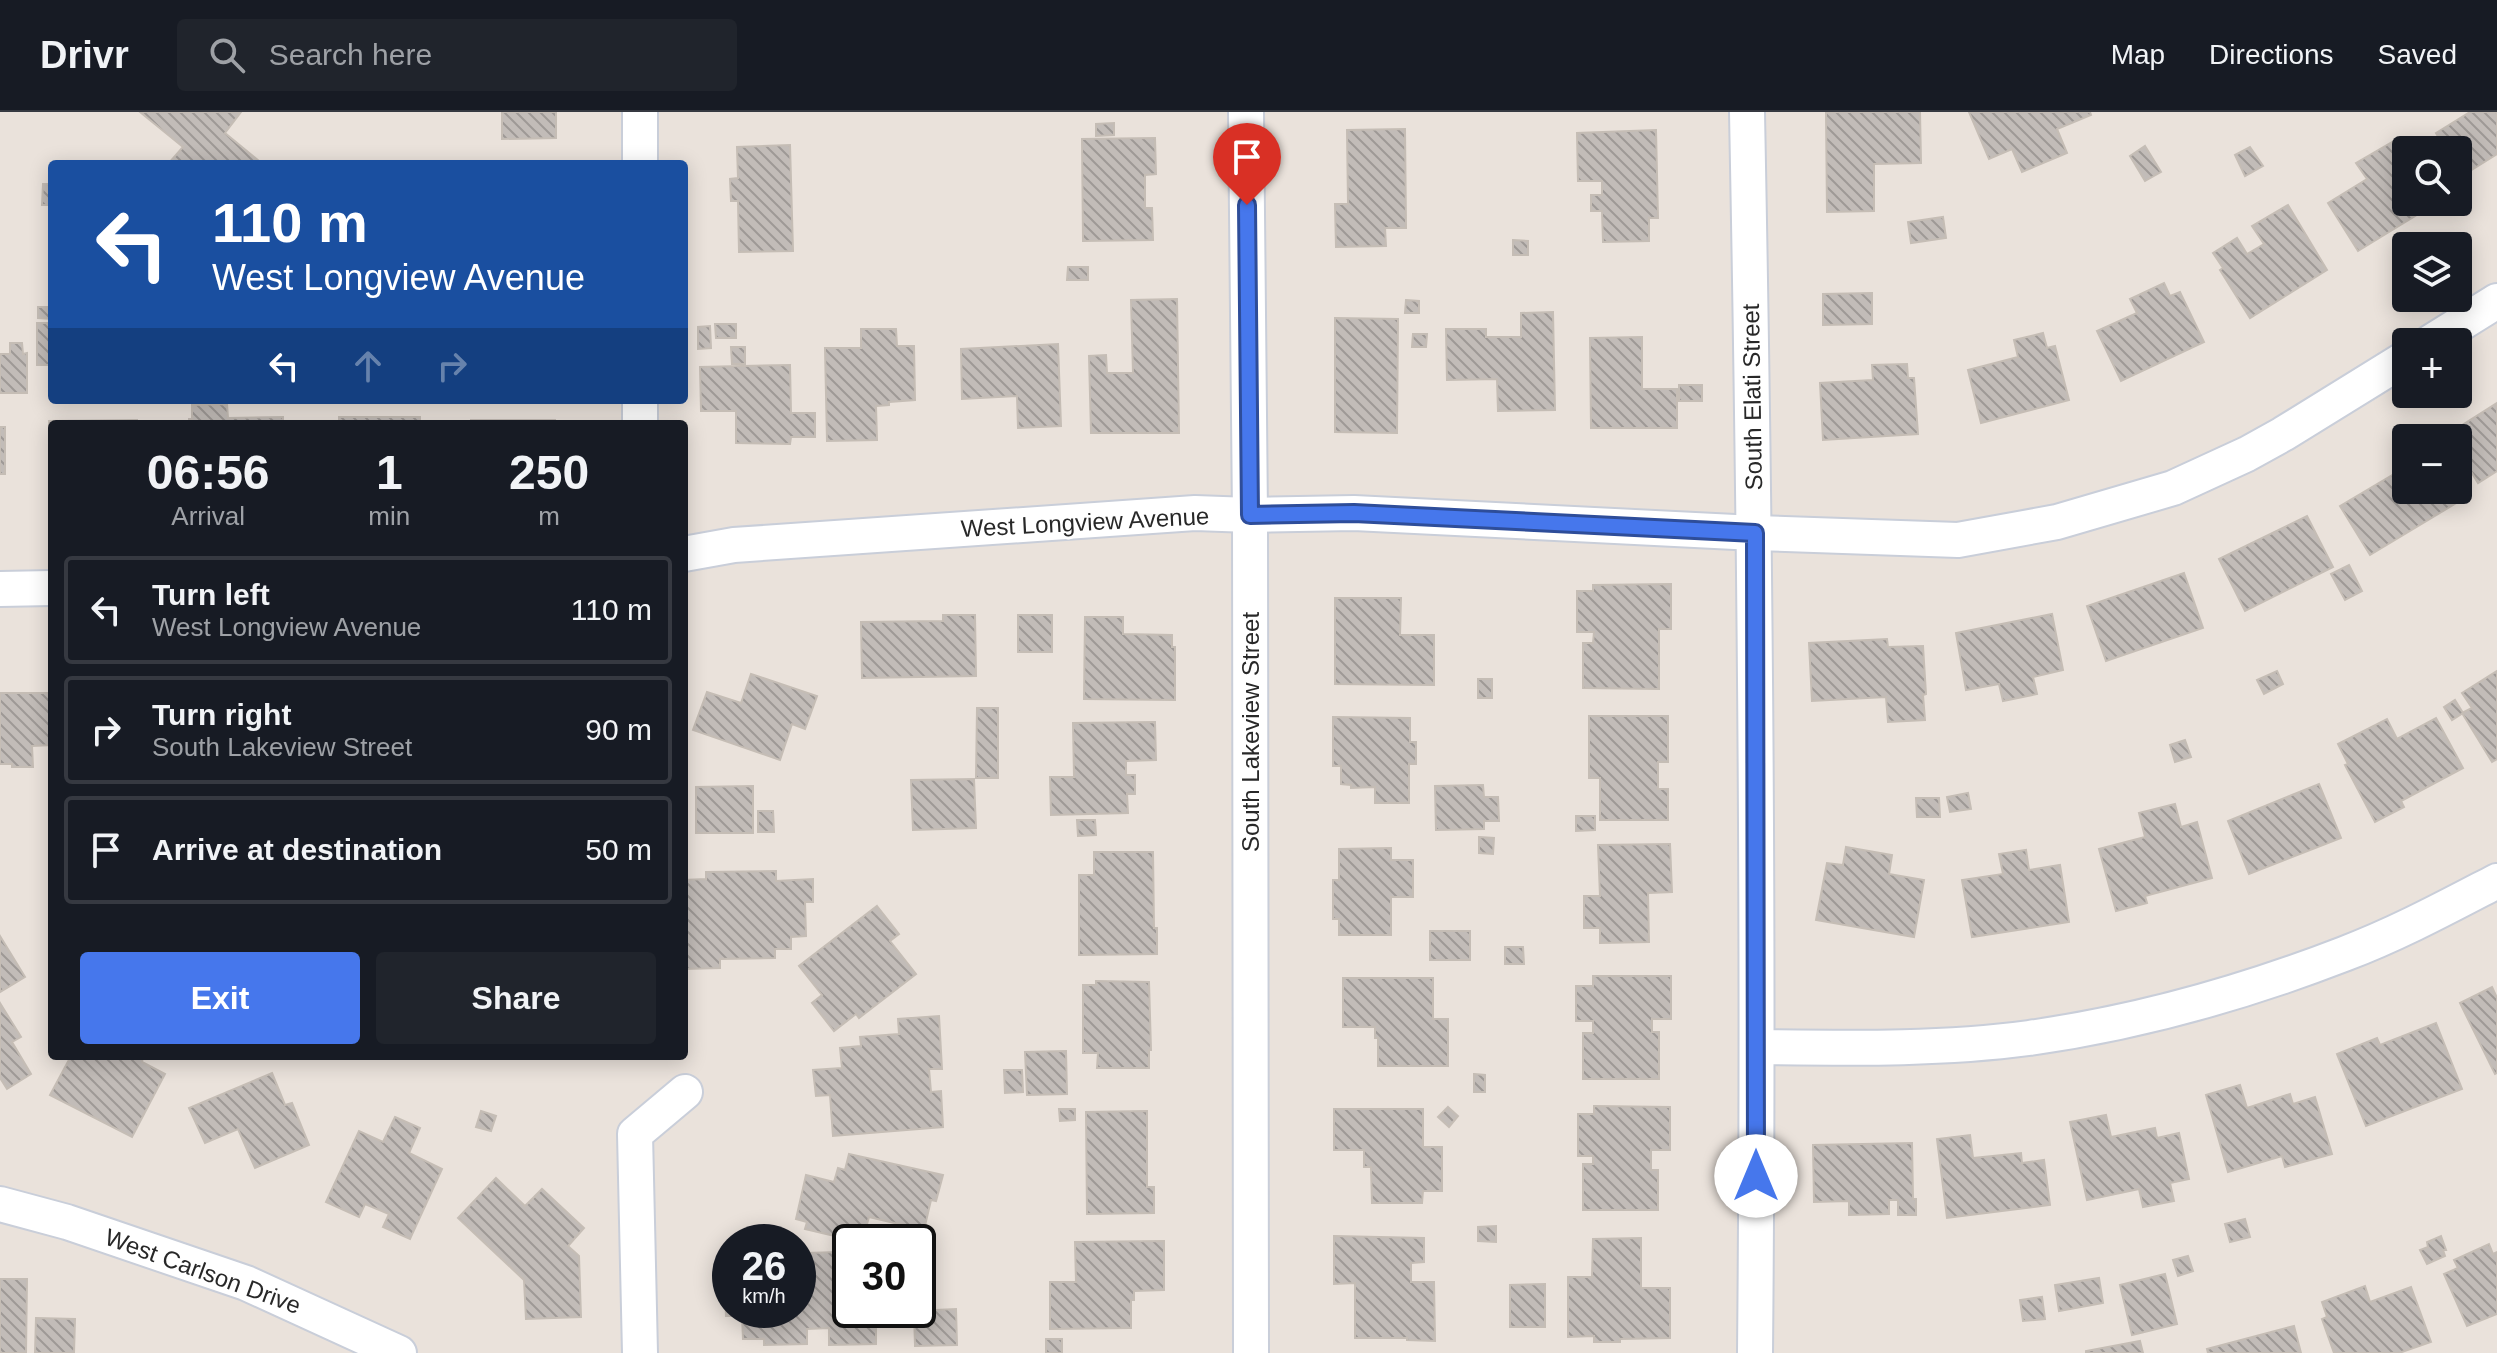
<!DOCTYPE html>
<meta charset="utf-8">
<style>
body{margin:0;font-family:Arial,sans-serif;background:#20242c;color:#f1f3f6;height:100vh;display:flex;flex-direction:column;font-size:30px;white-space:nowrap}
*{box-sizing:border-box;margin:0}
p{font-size:26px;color:#9ea1a6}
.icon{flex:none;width:44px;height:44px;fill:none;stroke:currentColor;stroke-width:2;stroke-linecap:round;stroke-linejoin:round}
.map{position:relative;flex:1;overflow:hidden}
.panel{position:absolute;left:48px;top:308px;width:640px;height:640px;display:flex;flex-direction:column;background:#171b24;border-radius:8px;box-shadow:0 4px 20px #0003}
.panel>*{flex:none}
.top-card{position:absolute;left:48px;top:48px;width:640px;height:244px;border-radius:8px;box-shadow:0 4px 20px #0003;background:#1a4fa0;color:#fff;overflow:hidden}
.fabs{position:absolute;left:2392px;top:24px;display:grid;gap:16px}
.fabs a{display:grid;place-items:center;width:80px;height:80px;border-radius:8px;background:#171b24;box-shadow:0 4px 20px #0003;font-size:40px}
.speed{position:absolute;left:712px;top:1112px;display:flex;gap:16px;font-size:40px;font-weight:700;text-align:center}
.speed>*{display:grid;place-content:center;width:104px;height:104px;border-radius:50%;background:#171b24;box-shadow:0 4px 20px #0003;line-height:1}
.speed small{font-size:20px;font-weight:400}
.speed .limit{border:4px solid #111;border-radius:12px;background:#fff;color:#111}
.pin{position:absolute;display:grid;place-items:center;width:68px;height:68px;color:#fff;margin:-82px -34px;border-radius:50% 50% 50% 0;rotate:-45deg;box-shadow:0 0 8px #0007}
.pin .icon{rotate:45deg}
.me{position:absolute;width:88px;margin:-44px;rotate:0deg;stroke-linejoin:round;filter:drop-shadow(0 0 6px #0008)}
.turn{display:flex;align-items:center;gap:28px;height:168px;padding:0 32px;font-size:36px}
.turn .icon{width:104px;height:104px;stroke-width:2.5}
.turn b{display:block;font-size:56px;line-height:68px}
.lanes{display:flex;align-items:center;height:76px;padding:0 32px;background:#0003;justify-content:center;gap:40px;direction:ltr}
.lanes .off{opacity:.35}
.eta{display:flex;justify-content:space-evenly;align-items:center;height:136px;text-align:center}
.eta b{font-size:48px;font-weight:700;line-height:56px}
.button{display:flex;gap:16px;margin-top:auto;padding:16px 32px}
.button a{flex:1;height:92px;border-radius:8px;background:#4677ec;color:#fff;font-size:32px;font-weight:700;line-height:92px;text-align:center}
.button a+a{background:#20242c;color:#f1f3f6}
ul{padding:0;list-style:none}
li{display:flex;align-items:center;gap:24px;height:108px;margin:0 16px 12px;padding:0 16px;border:4px solid #363941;border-radius:8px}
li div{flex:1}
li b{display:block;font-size:30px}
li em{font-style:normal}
header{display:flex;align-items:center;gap:48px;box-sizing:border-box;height:112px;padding:0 40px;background:#171b24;border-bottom:2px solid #363941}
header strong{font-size:38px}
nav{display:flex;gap:44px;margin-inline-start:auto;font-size:28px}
.search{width:560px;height:72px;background:#20242c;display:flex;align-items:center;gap:20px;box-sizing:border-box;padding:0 28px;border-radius:8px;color:#9ea1a6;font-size:30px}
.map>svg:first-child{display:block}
.building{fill:url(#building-back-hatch);stroke:#c5bdb5;stroke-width:2}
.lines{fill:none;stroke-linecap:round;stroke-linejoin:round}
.minor-casing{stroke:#c9ced9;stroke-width:38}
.minor{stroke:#fff;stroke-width:34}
.route-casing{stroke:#2e4d99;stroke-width:20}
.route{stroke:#4677ec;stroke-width:14}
.labels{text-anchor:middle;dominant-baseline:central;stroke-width:6;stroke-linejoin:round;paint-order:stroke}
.street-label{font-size:24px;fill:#282828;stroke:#fff}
</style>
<header>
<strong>Drivr</strong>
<div class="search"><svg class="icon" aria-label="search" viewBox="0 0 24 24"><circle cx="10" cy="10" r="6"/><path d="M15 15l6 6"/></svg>Search here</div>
<nav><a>Map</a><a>Directions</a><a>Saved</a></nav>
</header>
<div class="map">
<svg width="2497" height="1241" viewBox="0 0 2497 1241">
<defs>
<pattern id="building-back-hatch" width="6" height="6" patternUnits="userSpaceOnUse" patternTransform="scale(2)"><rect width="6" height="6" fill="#c2bcb8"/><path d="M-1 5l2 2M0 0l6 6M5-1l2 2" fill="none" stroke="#9e9996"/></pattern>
</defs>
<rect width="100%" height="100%" fill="#eae2db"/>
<g class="building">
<path d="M140,0H241L225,21L259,49L256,52H168L183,35Z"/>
<path d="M502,0H556V26L502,27Z"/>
<path d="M1826,0H1920L1921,51L1874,52V99L1827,100Z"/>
<path d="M1969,0H2090L2091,3L2057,17L2067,41L2022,60L2012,37L1989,47Z"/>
<path d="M2470,0H2497V42L2462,64L2458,58V38H2446L2436,21Z"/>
<path d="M1114,11V23L1096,24V12Z"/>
<path d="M1405,17L1406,116H1385L1386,134L1336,135L1335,92H1348L1347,18Z"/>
<path d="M1656,18L1658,106H1649V129L1603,130L1602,99H1591V83H1602V69H1578L1577,21Z"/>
<path d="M1155,26L1156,62L1145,63V96H1152L1153,128L1083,129L1082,27Z"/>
<path d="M2392,30L2401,45L2406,43V90H2438L2358,139L2328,91L2367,67L2356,51Z"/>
<path d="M790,33L793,139L739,140L738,89H731L730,67L738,66L737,35Z"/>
<path d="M2145,34L2161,60L2145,69L2130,44Z"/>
<path d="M2250,35L2263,54L2245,64L2235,43Z"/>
<path d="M43,72H52V93H42Z"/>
<path d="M2288,93L2327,158L2250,206L2220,158L2223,156L2213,141L2237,126L2247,142L2264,132L2252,114Z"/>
<path d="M1943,105L1946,126L1911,131L1908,110Z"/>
<path d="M1513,128L1528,129V143H1513Z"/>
<path d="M1068,155H1088V168H1067Z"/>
<path d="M2164,171L2170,184L2180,180L2204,230L2121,269L2097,219L2137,201L2130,187Z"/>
<path d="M1872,181V212L1823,213V182Z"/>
<path d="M1177,187L1179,321H1091L1089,244L1106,243L1107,261H1133L1131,188Z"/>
<path d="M1406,188L1419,189V201H1405Z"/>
<path d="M38,195H52V207L38,206Z"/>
<path d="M1553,200L1555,298L1498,299L1497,267L1447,268L1446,217H1486V225H1521V201Z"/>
<path d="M1335,206L1398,207L1397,321L1335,320Z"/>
<rect x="37" y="211" width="15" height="42"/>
<path d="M715,212H736V226H716Z"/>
<path d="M710,214L711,236L698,237V215Z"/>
<path d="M861,217H896L897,234H914L915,288L889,290V293L876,294L877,328L827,329L825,236H861Z"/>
<path d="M2043,221L2047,236L2055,234L2069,288L1981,311L1968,258L2018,245L2014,228Z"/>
<path d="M1413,222H1427L1426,235H1412Z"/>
<path d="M1642,225V277H1677V316H1591L1590,226Z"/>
<path d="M10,231H22L23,242L27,241V281H0V242H10Z"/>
<path d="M1058,232L1061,314L1018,316L1017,284L962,287L961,237Z"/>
<path d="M731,235H745V252H732Z"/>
<path d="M1907,252L1908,266H1914L1918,322L1823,328L1820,271L1873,268L1872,253Z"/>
<path d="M790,253L791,301H815V325H791L790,332L736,331V299H701L700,255Z"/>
<rect x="1679" y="273" width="23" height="16"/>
<path d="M2497,291V359L2478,371L2458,338V326H2450L2448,322Z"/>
<path d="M227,292L228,306L283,305V312H189V307H192V293Z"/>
<rect x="339" y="305" width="81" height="7"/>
<path d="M137,308V312H52V350H49V309Z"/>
<rect x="471" y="308" width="84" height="4"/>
<rect x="0" y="315" width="5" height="47"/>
<path d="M2406,346V378H2450L2458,390L2370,443L2340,394L2399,359L2396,352Z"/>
<path d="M2307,404L2333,455L2245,499L2219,447Z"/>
<path d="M2349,453L2362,479L2345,488L2331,462Z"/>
<path d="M2184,461L2203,516L2106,549L2087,494Z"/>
<path d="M1671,472V517H1659V577L1583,576V531H1593L1594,520H1577V479H1593V473Z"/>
<path d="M1335,486H1401L1400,523H1434V573L1335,572Z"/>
<path d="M2052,502L2063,558L2033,565L2037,582L2003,589L1999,572L1966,578L1956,521Z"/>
<path d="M943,503H975L976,564L862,566L861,510L943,509Z"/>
<rect x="1018" y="503" width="34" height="37"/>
<path d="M1085,505H1123V522L1172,523V535H1175V588L1084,587Z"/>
<path d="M1887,527L1888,535L1923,534L1926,582L1923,583L1925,608L1888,610L1886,585L1812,589L1809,531Z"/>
<path d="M2277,559L2283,572L2264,582L2257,568Z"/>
<path d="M2497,559V647L2492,650L2462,601L2472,596L2462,581Z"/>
<path d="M751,562L817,584L805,617L792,612L780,648L693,618L707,580L741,591Z"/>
<rect x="1478" y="567" width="14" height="19"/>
<path d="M0,581H51L52,633L32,634L33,655H12V652H0Z"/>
<path d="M2455,588L2463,601L2452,608L2444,595Z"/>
<path d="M977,596H998V666H976Z"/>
<path d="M1589,604H1668V650H1658V677H1668V708H1600V666H1589Z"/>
<path d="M1333,605L1410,606V630H1416V652H1409V691H1375V675L1351,676V673L1341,672V654H1333Z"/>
<path d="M2436,606L2463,656L2401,689L2404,695L2375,710L2345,653L2348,652L2338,632L2387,607L2397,627Z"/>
<path d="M1155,610L1156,648L1126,649V663H1135V682H1127L1128,701L1051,703L1050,665H1074L1073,611Z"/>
<path d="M2185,628L2191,645L2175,650L2170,633Z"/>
<path d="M974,667L976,716L913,718L911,668Z"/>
<path d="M2319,672L2341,726L2249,762L2228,709Z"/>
<path d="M1483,673L1484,685H1498L1499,709H1484V717L1436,718L1435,674Z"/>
<path d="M753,674V721H696V675Z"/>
<path d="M1968,681L1971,697L1950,700L1947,685Z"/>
<path d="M1916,686H1939L1940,705H1917Z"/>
<path d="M2175,692L2181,715L2197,710L2212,766L2145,784L2147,791L2116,799L2099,737L2145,725L2139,701Z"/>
<path d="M758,699H773L774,720H758Z"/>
<path d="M1576,704H1595V718L1576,719Z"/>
<path d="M1077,708H1095L1096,723L1078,724Z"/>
<path d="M1479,725L1494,726L1493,742L1479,741Z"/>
<path d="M1670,732L1672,780L1648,781L1649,830L1600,831V816H1584V784H1600L1598,733Z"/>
<path d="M1846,735L1892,743L1889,762L1924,768L1914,825L1816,808L1827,751L1843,753Z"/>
<path d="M1391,736V748H1413V785H1391V823H1339V807H1333V768H1339V737Z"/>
<path d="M2026,738L2029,758L2060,753L2069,810L1972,825L1962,768L2003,762L1999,742Z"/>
<path d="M1094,740H1153L1154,816H1157V842L1079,843V763H1094Z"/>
<path d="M776,759V769L813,767V790H805L806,824L791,825V837H775V846L720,847V856L684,857V768L706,767V760Z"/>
<path d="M877,794L899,822L890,829L916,862L859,906L856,902L834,919L812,891L822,883L799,854Z"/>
<rect x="1430" y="819" width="40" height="29"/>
<path d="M0,824L25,865L0,880Z"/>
<path d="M1505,835H1523L1524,852H1505Z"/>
<path d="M1593,864H1671V907H1652V920H1659V967H1583V921H1593V909H1576V874H1593Z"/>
<path d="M1343,866H1433V907H1448V954H1378V926H1375V915H1343Z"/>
<path d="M1096,869L1149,870L1151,938H1149V956H1097L1098,941H1083V873H1096Z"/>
<path d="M2492,875L2497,886V961L2495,962L2460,891Z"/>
<path d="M0,891L21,925L12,930L31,962L7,977L0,966Z"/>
<path d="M939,904L942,957H929L931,980L941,979L943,1015L833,1024L830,983L816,984L813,958L842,956L840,936L861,934L860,925L899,922L898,907Z"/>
<path d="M2436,911L2462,977L2366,1014L2337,942L2377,926L2380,933Z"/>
<path d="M1066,939L1067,982L1027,983L1025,940Z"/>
<path d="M71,944H143L142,950L165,962L132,1025L50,983Z"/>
<path d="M1004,958H1022L1023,980L1005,981Z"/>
<path d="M272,961L285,993L292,991L309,1033L255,1056L238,1017L205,1031L189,996Z"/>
<path d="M1474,962L1485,963V980H1474Z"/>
<path d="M2240,973L2247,996L2290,982L2293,992L2315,985L2332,1042L2285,1055L2282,1044L2228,1060L2206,983Z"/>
<path d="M1594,994L1670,995V1038H1651V1058H1658V1098H1583V1052H1593V1044H1578V1002H1594Z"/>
<path d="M1448,995L1458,1004L1449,1015L1438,1005Z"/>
<path d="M1059,997H1075V1008L1060,1009Z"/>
<path d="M1334,997H1423V1035H1442V1079H1423L1422,1091H1372L1371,1055H1364V1038H1334Z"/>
<path d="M481,999L496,1004L491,1019L476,1015Z"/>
<path d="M1147,999V1075H1154V1101L1087,1102L1086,1000Z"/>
<path d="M2106,1003L2111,1025L2155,1016L2157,1026L2179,1021L2189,1067L2170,1071L2174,1089L2143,1095L2139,1077L2087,1088L2070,1010Z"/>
<path d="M395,1005L420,1016L409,1041L442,1057L410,1127L383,1115L389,1102L365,1092L359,1105L326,1090L359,1019L383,1030Z"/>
<path d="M1970,1023L1973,1046L2021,1041L2022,1051L2044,1048L2050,1093L1947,1106L1937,1027Z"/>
<path d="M1912,1031L1913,1087H1916V1103H1898V1088H1889V1102L1849,1103V1089L1814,1090L1813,1033Z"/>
<path d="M849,1042L943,1063L936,1089L931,1088L924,1118L869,1105L862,1130H860L805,1117L807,1110L796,1107L806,1063L834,1070L838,1056L845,1058Z"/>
<path d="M496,1066L525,1094L542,1077L584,1116L568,1134L579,1144L581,1205L526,1207L524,1168L458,1106Z"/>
<path d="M2245,1107L2250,1125L2230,1130L2225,1112Z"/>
<path d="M1496,1114V1130L1478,1129V1115Z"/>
<path d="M1334,1124L1424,1126V1150L1411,1151V1170H1434L1435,1229L1407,1228V1226H1355V1171L1334,1172Z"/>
<path d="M2441,1124L2446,1138H2443L2445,1144L2427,1152L2420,1138L2428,1135L2427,1130Z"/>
<path d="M1641,1126V1176H1670V1226L1620,1227V1230H1594V1224L1568,1225V1165H1592L1593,1127Z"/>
<path d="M1164,1129V1178L1134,1179V1188H1131V1216L1050,1217V1170H1076L1075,1130Z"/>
<path d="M2489,1132L2493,1142L2497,1140V1202L2467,1214L2444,1162L2458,1156L2454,1148Z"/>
<path d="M839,1140V1153H842L843,1189H850V1198H876V1232L829,1233V1216L807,1217V1232L764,1233V1227H743L742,1204H726L725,1182H730V1198H798V1147H800L801,1154H806V1141Z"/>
<path d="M2188,1144L2193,1159L2178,1164L2173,1148Z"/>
<path d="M2165,1162L2177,1212L2132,1223L2120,1173Z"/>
<path d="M2099,1166L2103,1191L2059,1199L2055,1173Z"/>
<path d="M0,1167H27L26,1241H0Z"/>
<path d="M1545,1172V1215H1510V1173Z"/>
<path d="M2365,1174L2370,1190L2411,1175L2431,1230L2399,1241H2334L2322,1207L2327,1205L2322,1190Z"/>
<path d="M2042,1185L2045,1207L2023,1209L2020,1188Z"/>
<path d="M956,1197L957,1233L915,1234L914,1199Z"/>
<path d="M36,1206L75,1207L74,1241H35Z"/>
<path d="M2294,1214L2301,1241H2208L2207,1237Z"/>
<rect x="1046" y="1227" width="16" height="14"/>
<path d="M2140,1229L2143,1241H2086V1239Z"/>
</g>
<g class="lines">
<defs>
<g id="minor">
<path d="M1246,0L1250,403L1251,1241"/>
<path d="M1747,0C1755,414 1759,827 1755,1241"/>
<path d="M640,52V0"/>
<path d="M2431,230L2497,189"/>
<path d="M640,312V288"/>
<path d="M684,442L734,433L1195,401L1250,403L1354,401L1755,421L1958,428L2057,410L2173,376L2247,342L2283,322L2406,246"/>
<path d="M0,477L52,476"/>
<path d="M1757,935C1848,936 1939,938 2029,926C2136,911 2243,881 2344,842C2397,822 2447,795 2497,769"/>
<path d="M0,1092L67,1110L246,1171L399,1241"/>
<path d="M640,1241L635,1022L685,980"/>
</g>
</defs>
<use href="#minor" class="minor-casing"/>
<use href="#minor" class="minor"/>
</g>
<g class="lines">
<defs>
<path id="route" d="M1247,93L1250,403L1354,401L1755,421L1756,1064"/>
</defs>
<use href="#route" class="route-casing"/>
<use href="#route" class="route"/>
</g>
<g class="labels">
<g class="street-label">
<text transform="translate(1752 285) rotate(-91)">South Elati Street</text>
<text transform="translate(1085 410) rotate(-3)">West Longview Avenue</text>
<text transform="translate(1250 620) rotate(-90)">South Lakeview Street</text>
<text transform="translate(203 1159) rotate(20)">West Carlson Drive</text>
</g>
</g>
</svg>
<div class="fabs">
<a><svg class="icon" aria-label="search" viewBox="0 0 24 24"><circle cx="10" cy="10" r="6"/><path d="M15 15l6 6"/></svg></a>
<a><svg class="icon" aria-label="layers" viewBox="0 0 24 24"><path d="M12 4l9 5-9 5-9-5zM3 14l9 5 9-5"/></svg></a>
<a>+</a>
<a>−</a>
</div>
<div class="speed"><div>26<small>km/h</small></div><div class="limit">30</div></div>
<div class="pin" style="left:1247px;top:93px;background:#d93025"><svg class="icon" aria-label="arrive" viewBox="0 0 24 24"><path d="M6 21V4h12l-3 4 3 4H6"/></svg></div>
<svg class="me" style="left:1756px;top:1064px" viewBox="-20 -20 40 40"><circle r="19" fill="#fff"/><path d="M0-13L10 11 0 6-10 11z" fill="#4677ec"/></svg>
<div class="top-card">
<div class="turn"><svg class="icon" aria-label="left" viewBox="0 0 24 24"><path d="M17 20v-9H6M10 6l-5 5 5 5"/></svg><div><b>110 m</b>West Longview Avenue</div></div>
<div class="lanes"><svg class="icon" aria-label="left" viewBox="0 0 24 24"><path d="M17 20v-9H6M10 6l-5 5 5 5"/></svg><svg class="icon off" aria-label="ahead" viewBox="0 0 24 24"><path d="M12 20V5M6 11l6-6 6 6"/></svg><svg class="icon off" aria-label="right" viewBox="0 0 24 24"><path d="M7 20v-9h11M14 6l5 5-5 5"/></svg></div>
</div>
<section class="panel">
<div class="eta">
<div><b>06:56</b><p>Arrival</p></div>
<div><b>1</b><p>min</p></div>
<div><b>250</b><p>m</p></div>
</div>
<ul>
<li><svg class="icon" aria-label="left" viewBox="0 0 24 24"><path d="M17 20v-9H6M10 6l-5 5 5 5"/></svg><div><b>Turn left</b><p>West Longview Avenue</p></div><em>110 m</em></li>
<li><svg class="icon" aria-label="right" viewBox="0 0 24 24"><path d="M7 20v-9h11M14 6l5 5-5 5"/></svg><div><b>Turn right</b><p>South Lakeview Street</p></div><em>90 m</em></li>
<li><svg class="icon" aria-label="arrive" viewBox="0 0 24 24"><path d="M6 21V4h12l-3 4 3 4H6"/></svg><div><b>Arrive at destination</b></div><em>50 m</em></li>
</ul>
<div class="button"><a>Exit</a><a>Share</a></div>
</section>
</div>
